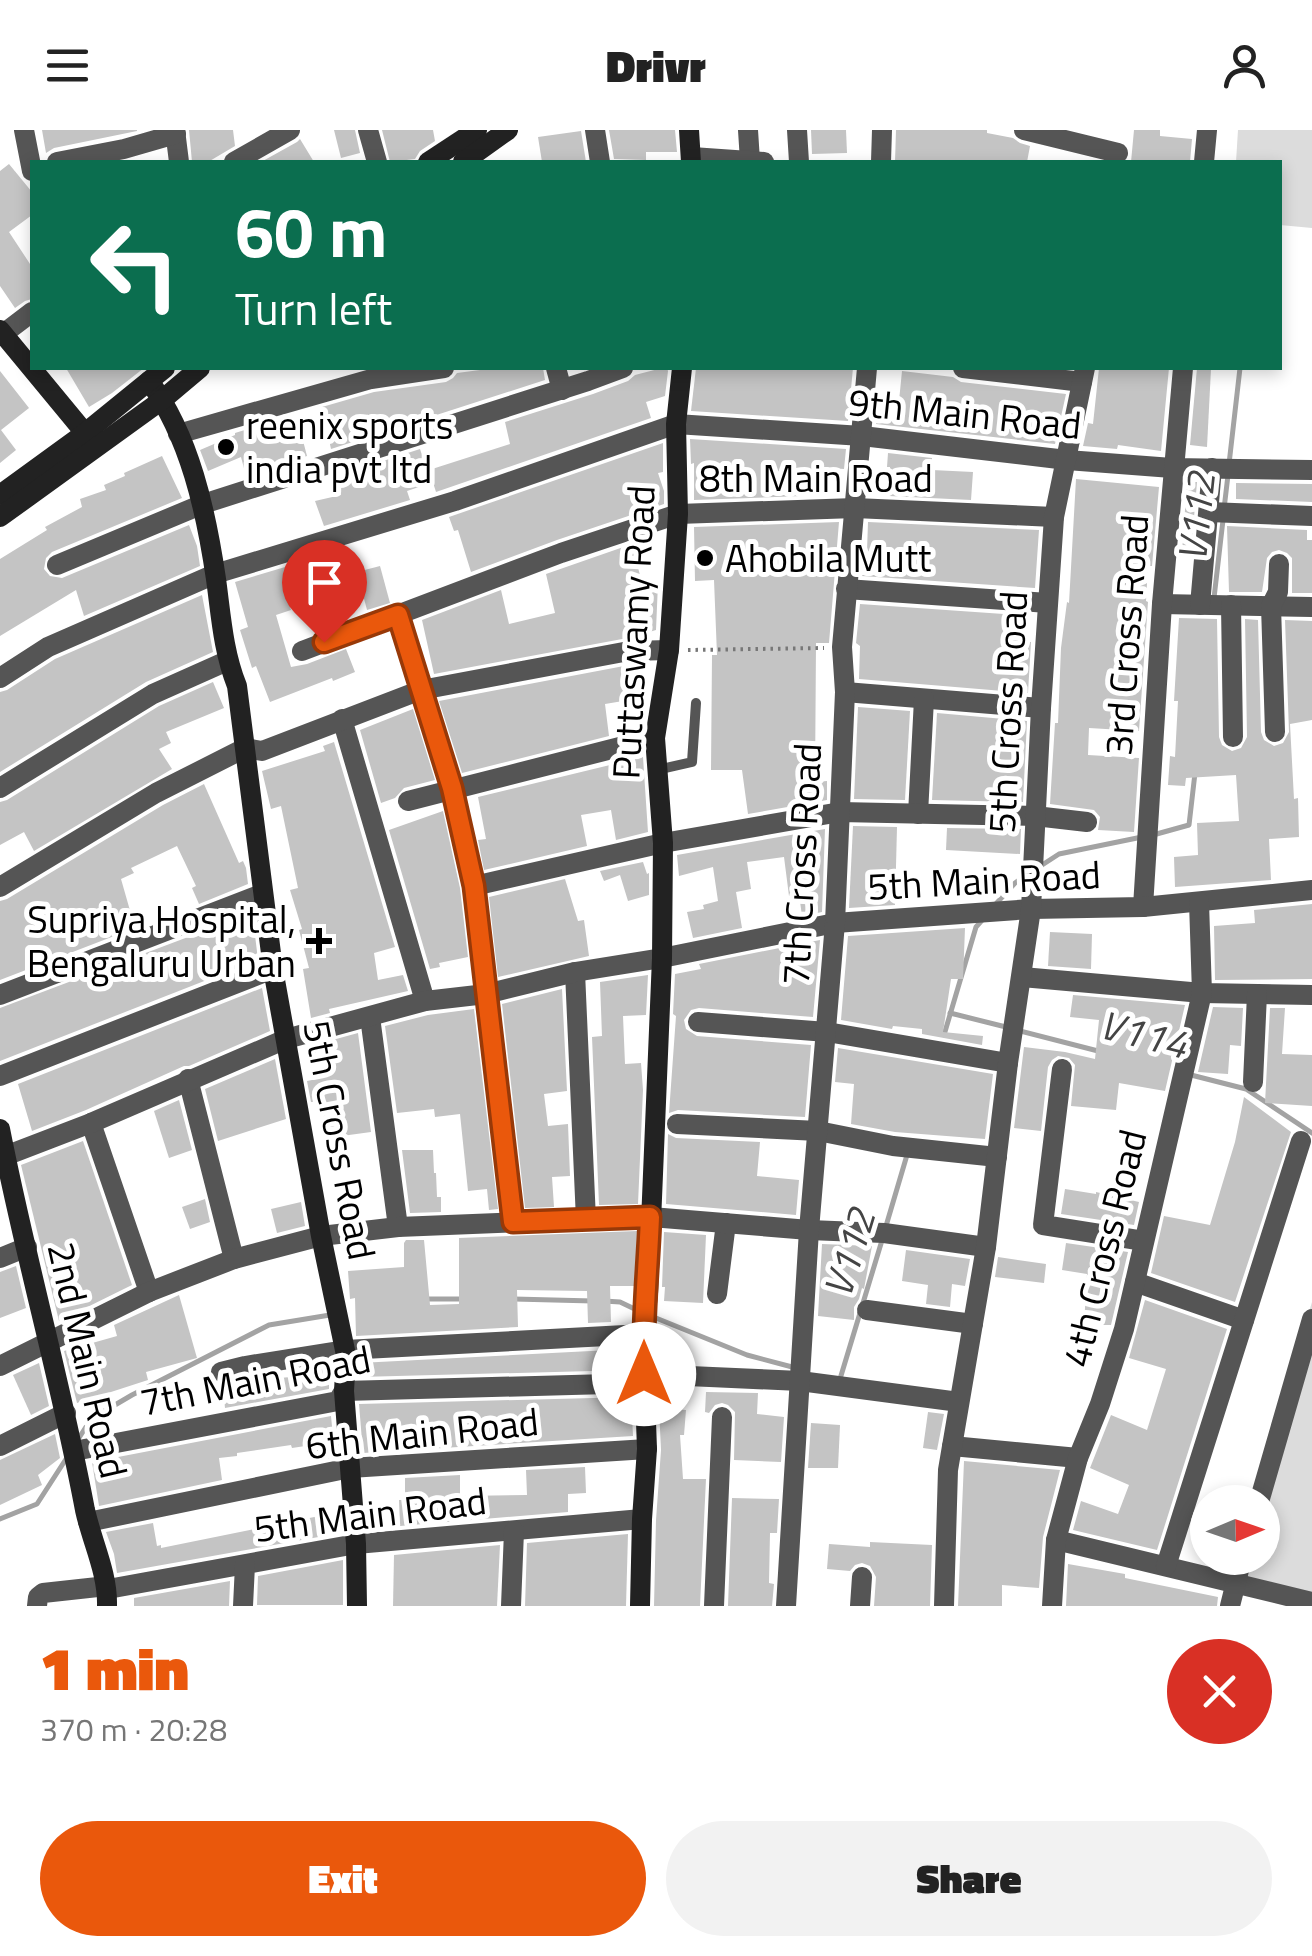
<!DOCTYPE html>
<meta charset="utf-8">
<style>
body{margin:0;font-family:"Titillium Web",sans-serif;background:#f2f2f2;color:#222;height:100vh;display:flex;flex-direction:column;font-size:38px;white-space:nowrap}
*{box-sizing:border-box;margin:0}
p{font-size:32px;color:#767676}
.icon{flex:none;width:55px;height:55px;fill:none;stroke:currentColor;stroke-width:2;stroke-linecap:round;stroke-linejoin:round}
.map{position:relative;height:1476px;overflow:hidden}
.panel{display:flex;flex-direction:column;background:#fff;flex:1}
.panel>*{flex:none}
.hud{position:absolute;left:30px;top:30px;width:1252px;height:210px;border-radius:0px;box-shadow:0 5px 15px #0003;background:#0b6e4f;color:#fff;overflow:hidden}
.needle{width:65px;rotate:88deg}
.tools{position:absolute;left:1190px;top:1355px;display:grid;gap:20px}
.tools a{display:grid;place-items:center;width:90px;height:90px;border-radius:50%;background:#fff;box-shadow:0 5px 15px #0003;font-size:50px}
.pin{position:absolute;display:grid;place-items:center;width:85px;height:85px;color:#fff;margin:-102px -42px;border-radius:50% 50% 50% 0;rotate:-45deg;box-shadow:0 0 10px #0007}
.pin .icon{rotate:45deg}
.me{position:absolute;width:110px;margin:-55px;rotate:0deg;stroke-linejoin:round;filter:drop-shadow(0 0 8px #0008)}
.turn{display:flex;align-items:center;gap:35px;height:210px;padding:0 40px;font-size:45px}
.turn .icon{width:130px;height:130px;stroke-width:2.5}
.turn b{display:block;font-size:70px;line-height:85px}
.round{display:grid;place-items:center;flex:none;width:105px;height:105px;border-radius:52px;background:#f2f2f2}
.headline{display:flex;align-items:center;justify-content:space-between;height:170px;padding:0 40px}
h1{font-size:60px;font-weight:800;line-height:75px;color:#ea580c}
.button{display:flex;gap:20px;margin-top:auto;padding:20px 40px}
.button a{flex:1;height:115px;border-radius:60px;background:#ea580c;color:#fff;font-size:40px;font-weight:800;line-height:115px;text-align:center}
.button a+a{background:#f2f2f2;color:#222}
header{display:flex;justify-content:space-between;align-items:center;height:130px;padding:0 40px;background:#fff;font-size:45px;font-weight:800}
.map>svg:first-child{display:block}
.green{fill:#dcdcdc}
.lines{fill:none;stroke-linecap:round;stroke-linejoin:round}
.stream{stroke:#a3a3a3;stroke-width:5}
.building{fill:#c4c4c4}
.path{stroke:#777;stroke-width:4;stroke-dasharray:2.5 5;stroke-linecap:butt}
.lane{stroke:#555;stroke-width:10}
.street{stroke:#555;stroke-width:20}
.secondary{stroke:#222;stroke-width:20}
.route-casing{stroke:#983908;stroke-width:25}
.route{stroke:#ea580c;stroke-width:18}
.poi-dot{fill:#000;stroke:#fff;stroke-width:4}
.labels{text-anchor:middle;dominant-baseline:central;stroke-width:10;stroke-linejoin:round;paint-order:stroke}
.street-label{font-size:38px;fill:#000;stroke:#fff}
.poi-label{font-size:38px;fill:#000;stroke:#fff;text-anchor:start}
.water-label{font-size:40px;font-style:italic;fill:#444;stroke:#fff}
</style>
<header><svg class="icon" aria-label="menu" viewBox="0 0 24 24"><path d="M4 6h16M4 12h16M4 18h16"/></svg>Drivr<svg class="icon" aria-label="person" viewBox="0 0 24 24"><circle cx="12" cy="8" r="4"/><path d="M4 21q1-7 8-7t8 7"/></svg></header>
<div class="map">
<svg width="1312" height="1476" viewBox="0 0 1312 1476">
<rect width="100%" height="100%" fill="#fff"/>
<g class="green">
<path d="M1238,0H1312V98L1280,95V32H1236Z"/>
<path d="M1312,1172V1464L1228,1444L1233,1428H1262V1372H1250Z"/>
</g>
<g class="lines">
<g class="stream">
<path d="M1229,334L1240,238"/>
<path d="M1224,379L1228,345"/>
<path d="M1214,468L1223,390"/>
<path d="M1153,705L1189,695L1195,643"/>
<path d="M1039,737L1059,724L1142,707"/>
<path d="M994,776L1015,753L1025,746"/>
<path d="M950,883L1006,897"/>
<path d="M1016,900L1102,922"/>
<path d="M944,905L976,797L984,788"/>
<path d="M1191,945L1246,959L1312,1003"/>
<path d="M886,1096L907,1025"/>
<path d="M424,1169H463"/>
<path d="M514,1169L593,1171"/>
<path d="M604,1171L620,1172L641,1182"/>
<path d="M863,1173L883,1107"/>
<path d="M651,1186L747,1225L796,1238"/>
<path d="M840,1249L860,1183"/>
<path d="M77,1311L91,1289L132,1265L269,1195L330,1185"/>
<path d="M0,1389L37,1374L66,1329"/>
</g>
</g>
<g class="building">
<path d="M42,0H137V1L54,18L46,23Z"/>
<path d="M189,0H233L235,16L208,32H192Z"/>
<path d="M334,0H355L360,23L341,28Z"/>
<path d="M382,0H433L435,11L420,21L415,29L390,32Z"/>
<path d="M609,0H675L677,22H646V30L614,29Z"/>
<path d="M811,0H846L847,23L812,24Z"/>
<path d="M896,0H987V3L1013,8L1020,13L1030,16L1027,32H895Z"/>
<path d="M1134,0H1160V6L1192,9L1190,32H1131Z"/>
<path d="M581,1L586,32H542L538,7Z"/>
<path d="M300,9L314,32H261L297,12Z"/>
<path d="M9,34L32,62V85L9,102L32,137V169L25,171L15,178L0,156V41Z"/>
<path d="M66,238H144L112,263L89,277Z"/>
<path d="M495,238H543L545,250L331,319L322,277L374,262L446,252L453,248L457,243Z"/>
<path d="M662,238H667L668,241L665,266L646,272L651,288L436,362L429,340L510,314L505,292L593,264L628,251L635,245Z"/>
<path d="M696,238H853L848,291L691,281Z"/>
<path d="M1099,238H1169L1161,321L1118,315L1117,319L1083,316L1088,293L1093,294Z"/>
<path d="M1197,238L1211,239L1207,317L1190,315Z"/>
<path d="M0,241L29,278L1,300L16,320L0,333Z"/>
<path d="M902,241L953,247L961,252L1066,264L1055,314L876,294L878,269L899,271Z"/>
<path d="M293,285L301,303L307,326L246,346L241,327L208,341L200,320L235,305V303Z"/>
<path d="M690,309L846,319L844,339L830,338L828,365L694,370V333L691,334Z"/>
<path d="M663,313V342L658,343L664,361V374L557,410L471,442L458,400L454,401L449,387Z"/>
<path d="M420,319L431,353L407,361L410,370L324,396L315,371L341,365L337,346Z"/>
<path d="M888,323L932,328V340L973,342L971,370L889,366L890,337H887Z"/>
<path d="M162,326L182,368L52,422L46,428L44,439L50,446L62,448L189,395L197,416L200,436L84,486L76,460L0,506V429L47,400L45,397L82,377L80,369L106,360L104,355L125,346L124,343Z"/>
<path d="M1076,349L1159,357L1152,436H1148L1146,471L1148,472L1139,601L1089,598L1088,625L1139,628L1134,702L1098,700L1100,687L1094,680L1050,674L1055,593H1058L1061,518L1067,472L1069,473Z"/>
<path d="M1187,352H1197L1191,423H1182Z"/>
<path d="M1236,353L1312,354V372L1236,369Z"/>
<path d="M839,392L829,513H816L815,652L827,651V670L748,684L742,640H711L712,525H717L714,450L695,451L694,397Z"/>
<path d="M868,392L1039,400L1035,458L862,446L864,421H867Z"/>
<path d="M1227,396L1307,400V410H1312V463H1292V428L1287,423L1279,420L1272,422L1267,428L1262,462H1229Z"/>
<path d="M632,414L643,457L658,453L656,500L633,507L434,544L422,490L501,460L509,494L555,483L546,444Z"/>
<path d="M349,418L355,438L285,459L291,480L276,485L291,537L307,534L346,519L355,542L333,551L332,548L270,572L256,536L252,538L240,500L248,497L235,452Z"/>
<path d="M380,436L390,473L367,480L357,442Z"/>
<path d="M202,465L213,522L146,552L0,642V562L7,560L55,529Z"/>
<path d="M860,474L1019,485L1018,511L1031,512L1028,563L859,549L860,516L856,513Z"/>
<path d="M1179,488L1217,489L1219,607L1222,615L1232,621L1241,618L1247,607L1245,489L1258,490L1261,602L1264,610L1274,616L1283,613L1289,602L1285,490L1312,491V590L1290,594L1294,669L1298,668L1299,707L1269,709L1271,750L1175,757L1174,727L1198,725L1197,693L1239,691L1236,645L1186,648L1185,656L1168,655L1170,626L1175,627L1178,571H1174Z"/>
<path d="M624,536L629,570L605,574L609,606L462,643L439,571Z"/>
<path d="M213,552L224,578L166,602L171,613L159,619L172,639L34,721L24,702L0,715V672L7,670L159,576Z"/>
<path d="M858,577L910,581L905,670L854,669Z"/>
<path d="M413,579L435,650L404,658L395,668L381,673L360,600Z"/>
<path d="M937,583L1027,591L1023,672L932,670Z"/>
<path d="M334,612L395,817L374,823L378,850L403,845L408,861L329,879L330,883L311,888L303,839L309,838L299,800L302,799L290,760L298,758L281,676L271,679L262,641L325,621L323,616Z"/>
<path d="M643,627L648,702L616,710L611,680L581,685L587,716L484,740L478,710L486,709L478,667Z"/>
<path d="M204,654L239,733L243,731L246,738L248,754L199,774L192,758L196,756L177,716L131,738L134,743L121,749L135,798L0,850V771L7,769L163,675Z"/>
<path d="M443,681L460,758L468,827L439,833L440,837L430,839L389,700Z"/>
<path d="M853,696L897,697L895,775L849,778Z"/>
<path d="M947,698L1021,699L1020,724L946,720Z"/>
<path d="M825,699L822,782L802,786L799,764L789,766L784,727L747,732L751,759L736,762L742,798L693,808L687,782L704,779L703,775L718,771L713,737L679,746L677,725Z"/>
<path d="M643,732L647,744L649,743V765L628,771L620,745L604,751L600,741Z"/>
<path d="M565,749L578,791L584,790L589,826L498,847L489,767Z"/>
<path d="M1312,774V849L1215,850L1214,796L1255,793L1254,780Z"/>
<path d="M249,784L254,797L258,830L0,931V878Z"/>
<path d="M965,798L963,849H951L943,902L983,906L982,915L922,904V899L893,896L892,899L841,890L848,806Z"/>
<path d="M1050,802L1092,804L1091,839L1048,836Z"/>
<path d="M820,810L813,887L699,878L691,880L684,890L686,899L697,906L811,915L805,987L678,980L669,983L676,886L673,884L675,844L701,839L699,834Z"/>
<path d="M648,845L646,885L623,886L625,934L641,933L643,960L638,1074L599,1075L592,907L602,906L600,852Z"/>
<path d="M262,858L270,901L189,936H184L86,980L32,1001L18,954Z"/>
<path d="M562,859L567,961L544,964L548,996L568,994L570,1046L552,1047L554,1077L525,1078L502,874Z"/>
<path d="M1073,865L1185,875L1165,961L1119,953L1116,980L1071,976L1075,935L1069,928L1058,926L1052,930L1048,937L1041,1001L1014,998L1024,917L1065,922L1095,929L1099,890L1070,887Z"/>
<path d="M1213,877L1243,878L1241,916L1230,915L1228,944L1198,942Z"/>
<path d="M1270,878H1285L1282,924L1312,925V976L1265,973Z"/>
<path d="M474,879L498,1079L489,1080L487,1059L468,1061L460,984L435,987L434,979L397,983L385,896L428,885Z"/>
<path d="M358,903L371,1002L327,1008L321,971L311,972L307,951L312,950L307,917Z"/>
<path d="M838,918L993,944L985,1009L895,1002L851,994L854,954L835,952Z"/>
<path d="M275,929L286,989L218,1011L205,959Z"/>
<path d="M1244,967L1291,1002L1235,1172L1151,1143L1164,1086L1210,1095L1235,1012Z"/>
<path d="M179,970L192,1020L169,1028L154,981Z"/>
<path d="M668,1004L676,1008L760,1012L757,1046L799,1050L796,1085L666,1074Z"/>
<path d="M83,1011L132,1155L59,1191L21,1035Z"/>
<path d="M402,1020H433L434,1043H436L437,1067H441V1082L410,1083Z"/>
<path d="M1065,1059L1096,1064V1062L1139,1072L1134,1095L1061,1084Z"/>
<path d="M205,1069L210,1092L190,1099L182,1077Z"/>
<path d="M301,1072L305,1096L277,1103L271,1079Z"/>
<path d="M637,1101L635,1156H610L611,1192L588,1193L587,1161L517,1160L518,1197L356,1206L355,1168L350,1169L348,1141L404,1137V1113L406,1110H424L430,1175L459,1174V1108Z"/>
<path d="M664,1102L706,1105L703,1173L664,1171L665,1157H662Z"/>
<path d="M1066,1113L1128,1122L1111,1195H1084L1087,1144L1062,1140Z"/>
<path d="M822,1114L872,1116L864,1159L862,1158L859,1169L854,1177V1190L818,1186Z"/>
<path d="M906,1120L970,1129L965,1156L952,1154L950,1177L926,1174L928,1155L902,1151Z"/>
<path d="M998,1127L1046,1134L1044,1153L995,1147Z"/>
<path d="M16,1136L26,1178L0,1188V1142Z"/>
<path d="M179,1165L197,1228L146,1242L148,1250L77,1273L64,1221L117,1206L114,1195Z"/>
<path d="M1145,1170L1227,1199L1157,1420L1073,1400L1081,1371L1118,1384L1129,1355L1090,1338L1111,1285L1147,1300L1166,1239L1129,1228Z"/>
<path d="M630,1219V1240L359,1247V1233Z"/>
<path d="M39,1233L49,1276L31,1285L13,1245Z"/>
<path d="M329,1237V1259L225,1278L223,1259L262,1254L261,1250L290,1247L289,1243Z"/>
<path d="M706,1262L758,1263L757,1284L784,1287L781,1332L734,1330L735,1282L728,1275L722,1273L715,1275L709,1283L705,1282Z"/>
<path d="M631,1267L633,1306L363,1323L359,1274Z"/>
<path d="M659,1278L686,1280L684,1305H680L683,1349H706L700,1476H654L656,1390L661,1320Z"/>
<path d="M928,1282L944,1284L937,1320L923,1318Z"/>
<path d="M331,1286L335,1327L315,1331L312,1315L292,1318L291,1315L237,1323V1326L219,1328L222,1350L99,1376L92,1332Z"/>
<path d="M811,1293L840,1295L838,1338H808Z"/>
<path d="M55,1304L60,1328L38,1345L42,1355L0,1375V1330Z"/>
<path d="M964,1331L1060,1340L1043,1407L1039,1458L1002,1455V1476H958Z"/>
<path d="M585,1337L586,1363L568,1364V1382L400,1396L399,1370H405V1348L460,1345V1366L527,1365L526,1340Z"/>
<path d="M732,1368L779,1369L777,1403H770L769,1453L774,1454L772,1476H728Z"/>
<path d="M339,1382L341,1403L117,1443L114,1424L106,1402L153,1393L157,1416L161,1415V1418Z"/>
<path d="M628,1404L626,1476H525L527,1413Z"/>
<path d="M870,1412L932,1415L930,1476H874L876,1447L870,1436L862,1433L855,1435L850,1441L827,1439L829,1414L870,1417Z"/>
<path d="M500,1415L497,1476H393L394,1425Z"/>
<path d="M343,1430V1475H257L258,1446Z"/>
<path d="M1068,1434L1125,1444V1448L1218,1467L1217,1476H1066Z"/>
<path d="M230,1451L229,1476H134V1468Z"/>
</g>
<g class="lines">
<path class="path" d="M688,520L824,518"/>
<path class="lane" d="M657,640L692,632L696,573"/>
<g class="street">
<path d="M24,0L32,41"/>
<path d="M175,0L179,32"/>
<path d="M368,0L377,32"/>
<path d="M595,0L600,32"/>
<path d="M748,0L750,31"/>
<path d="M797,0L799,32"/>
<path d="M1024,0L1118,23"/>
<path d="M692,27L764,32"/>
<path d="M57,32L124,19L176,4"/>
<path d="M234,32L290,0"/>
<path d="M881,32L882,0"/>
<path d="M1204,32L1207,0"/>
<path d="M3,204L32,182"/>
<path d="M556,238L562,260"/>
<path d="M963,238L1082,252"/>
<path d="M178,304L371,249L444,238"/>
<path d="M1209,382L1312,386"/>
<path d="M57,435L203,374L588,251L623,238"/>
<path d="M846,459L1048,473"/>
<path d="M1162,474L1312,477"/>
<path d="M1200,475L1212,338"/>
<path d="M1231,475L1233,607"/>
<path d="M398,485L452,658L474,756L513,1092"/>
<path d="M302,521L561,423L678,384L855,378L1054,387"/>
<path d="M0,548L48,517L215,444L455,371L676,294L862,306L1067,330L1172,338L1312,340"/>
<path d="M845,562L1041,578"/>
<path d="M342,589L425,871"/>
<path d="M1275,602L1271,476L1278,462L1279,434"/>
<path d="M0,658L153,564L227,531"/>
<path d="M408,671L655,608"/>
<path d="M918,684L924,569"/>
<path d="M474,756L663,713L840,682L1035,686L1087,692"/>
<path d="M0,757L156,663L245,618L262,621L421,560L629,521L669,520"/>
<path d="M1143,777L1162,474L1183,238"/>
<path d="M575,842L586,1090"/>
<path d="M1022,847L1202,863L1312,865"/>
<path d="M0,865L262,764"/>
<path d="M370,887L398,1097"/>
<path d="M698,892L827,902L1008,933"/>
<path d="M1062,939L1043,1095L1144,1111"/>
<path d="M0,946L273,839"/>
<path d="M188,949L234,1129"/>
<path d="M1253,952L1257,864"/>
<path d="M91,993L149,1162"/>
<path d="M677,994L818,1001L893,1016L997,1027"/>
<path d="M0,1028L91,993L286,909L425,871L486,864L575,842L662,828L835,793L1031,779L1143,777L1312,760"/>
<path d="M0,1128L27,1117"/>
<path d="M1135,1152L1244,1190"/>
<path d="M717,1164L726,1093"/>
<path d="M867,1180L973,1194"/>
<path d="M0,1236L149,1162L234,1129L321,1106L398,1097L651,1087L809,1100L884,1103L986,1117"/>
<path d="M221,1242L245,1236L345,1220L644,1204"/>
<path d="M644,1244L800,1251L959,1272"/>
<path d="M0,1316L66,1283"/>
<path d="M952,1316L1078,1328"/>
<path d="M74,1321L338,1271L344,1261L645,1253"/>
<path d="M1259,1372L1312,1189"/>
<path d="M88,1392L350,1338L647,1319"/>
<path d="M1056,1410L1312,1472"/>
<path d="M1166,1436L1301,1011"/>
<path d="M108,1459L356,1414L642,1389"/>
<path d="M37,1476L38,1467L43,1463L107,1456"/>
<path d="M243,1476L245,1435"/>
<path d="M511,1476L514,1401"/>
<path d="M714,1476L722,1287"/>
<path d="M786,1476L809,1100L835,793L845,562L842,517L867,238"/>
<path d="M860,1476L862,1447"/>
<path d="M944,1476L948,1340L986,1117L1008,933L1031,779L1041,578L1054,387L1085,238"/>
<path d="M1052,1476L1056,1410L1078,1328L1100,1274L1124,1199L1202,863L1199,772"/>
<path d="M1230,1476L1242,1428"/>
</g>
<g class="secondary">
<path d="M689,0L691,32"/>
<path d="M428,32L477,0"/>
<path d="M463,32L508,0"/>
<path d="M0,200L85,303"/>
<path d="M149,251C190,307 206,381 216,449C221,485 223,521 237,556L273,839L321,1106L346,1225L344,1261L356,1414L357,1476"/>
<path d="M0,365L85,303L165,238"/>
<path d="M0,387L162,270L200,238"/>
<path d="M0,999C25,1127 61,1252 85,1380C92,1412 108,1443 107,1476"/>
<path d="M640,1476L642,1389L647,1319L643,1210L648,1164L662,828L663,713L655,608L669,520L678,384L676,294L682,238"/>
</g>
</g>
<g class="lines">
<defs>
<path id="route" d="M324,512L398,485L452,658L474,756L513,1092L650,1087C648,1139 642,1192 644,1244"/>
</defs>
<use href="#route" class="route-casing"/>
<use href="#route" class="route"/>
</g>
<g class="poi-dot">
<circle cx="226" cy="317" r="10"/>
<circle cx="705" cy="428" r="10"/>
<path d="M314 796h10v10h10v10h-10v10h-10v-10h-10v-10h10z"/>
</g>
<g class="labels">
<g class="street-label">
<text transform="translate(965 283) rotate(6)">9th Main Road</text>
<text x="816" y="348">8th Main Road</text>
<text transform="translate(633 502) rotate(-87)">Puttaswamy Road</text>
<text transform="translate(1126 505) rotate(-86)">3rd Cross Road</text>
<text transform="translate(1007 582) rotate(-87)">5th Cross Road</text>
<text transform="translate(801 734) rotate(-87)">7th Cross Road</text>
<text transform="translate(984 750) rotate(-3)">5th Main Road</text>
<text transform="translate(340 1010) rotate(79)">5th Cross Road</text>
<text transform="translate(1104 1118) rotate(-76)">4th Cross Road</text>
<text transform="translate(88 1230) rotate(77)">2nd Main Road</text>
<text transform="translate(255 1250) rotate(-11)">7th Main Road</text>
<text transform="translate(422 1303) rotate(-6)">6th Main Road</text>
<text transform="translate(370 1384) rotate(-7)">5th Main Road</text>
</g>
<g class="poi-label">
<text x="246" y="295">reenix sports<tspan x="246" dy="44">india pvt ltd</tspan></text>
<text x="725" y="428">Ahobila Mutt</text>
<text x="296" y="789" text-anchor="end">Supriya Hospital,<tspan x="296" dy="44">Bengaluru Urban</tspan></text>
</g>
<g class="water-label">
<text transform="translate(1196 387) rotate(-84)">V112</text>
<text transform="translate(1144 904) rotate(14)">V114</text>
<text transform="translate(849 1123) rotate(-73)">V112</text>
</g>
</g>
</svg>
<div class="tools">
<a><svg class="needle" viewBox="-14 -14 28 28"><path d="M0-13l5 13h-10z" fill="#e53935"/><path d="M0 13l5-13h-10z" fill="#767676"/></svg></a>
</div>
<div class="pin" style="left:324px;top:512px;background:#d93025"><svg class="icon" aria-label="arrive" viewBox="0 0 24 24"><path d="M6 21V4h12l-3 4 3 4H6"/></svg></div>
<svg class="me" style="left:644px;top:1244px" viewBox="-20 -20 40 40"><circle r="19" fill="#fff"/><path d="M0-13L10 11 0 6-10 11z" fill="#ea580c"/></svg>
<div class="hud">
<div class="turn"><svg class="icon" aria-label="left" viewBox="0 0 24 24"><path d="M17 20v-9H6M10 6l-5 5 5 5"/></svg><div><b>60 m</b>Turn left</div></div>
</div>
</div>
<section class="panel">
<div class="headline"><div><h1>1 min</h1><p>370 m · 20:28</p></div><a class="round" style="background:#d93025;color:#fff"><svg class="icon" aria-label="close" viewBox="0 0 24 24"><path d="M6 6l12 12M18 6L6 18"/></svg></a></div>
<div class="button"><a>Exit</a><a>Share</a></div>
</section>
